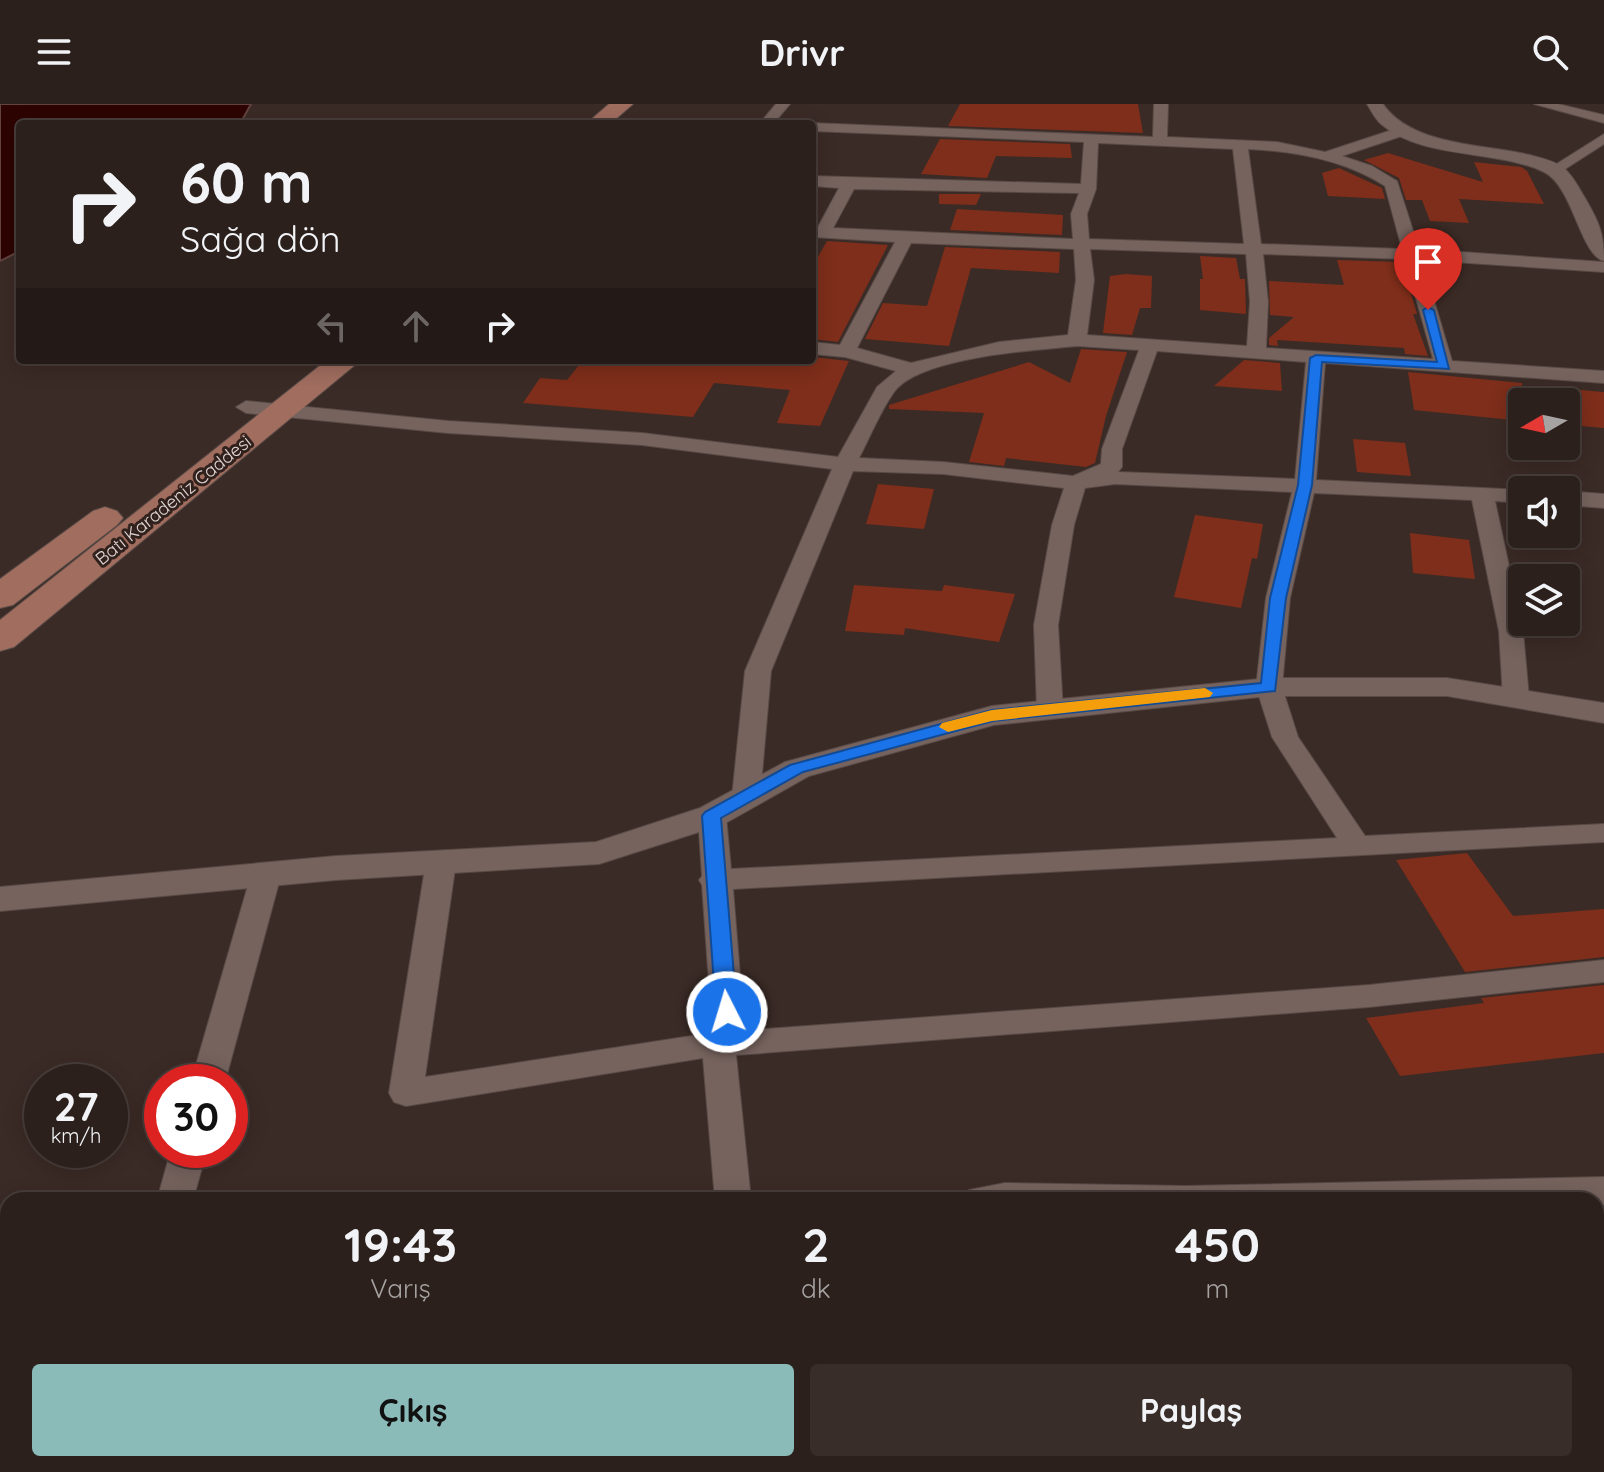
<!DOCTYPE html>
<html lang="tr">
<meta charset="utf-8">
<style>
body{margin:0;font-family:Quicksand,sans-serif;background:#382d29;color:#f1f3f6;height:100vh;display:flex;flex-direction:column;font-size:30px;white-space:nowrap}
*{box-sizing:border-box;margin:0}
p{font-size:26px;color:#a6a3a3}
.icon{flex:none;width:44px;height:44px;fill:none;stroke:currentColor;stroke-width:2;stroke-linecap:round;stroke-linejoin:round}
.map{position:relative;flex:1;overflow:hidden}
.sheet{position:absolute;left:0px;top:1088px;width:1604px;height:280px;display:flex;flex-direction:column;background:#2c201c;border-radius:24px 24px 0 0;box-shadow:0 4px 20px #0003,0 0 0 2px #483e3b}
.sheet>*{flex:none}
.guide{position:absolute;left:16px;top:16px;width:800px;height:244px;border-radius:8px;box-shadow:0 4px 20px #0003,0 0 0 2px #483e3b;background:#2c201c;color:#f1f3f6;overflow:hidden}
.needle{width:52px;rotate:261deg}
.fabs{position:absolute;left:1508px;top:284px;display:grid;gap:16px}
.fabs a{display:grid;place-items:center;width:72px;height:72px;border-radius:8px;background:#2c201c;box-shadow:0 4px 20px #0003,0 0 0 2px #483e3b;font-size:40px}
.speed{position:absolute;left:24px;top:960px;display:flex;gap:16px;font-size:40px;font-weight:700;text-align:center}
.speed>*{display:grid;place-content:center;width:104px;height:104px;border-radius:50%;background:#2c201c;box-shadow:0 4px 20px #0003,0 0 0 2px #483e3b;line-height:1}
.speed small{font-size:20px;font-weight:400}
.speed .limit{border:12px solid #d22;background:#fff;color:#111}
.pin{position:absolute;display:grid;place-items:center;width:68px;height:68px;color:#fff;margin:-82px -34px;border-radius:50% 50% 50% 0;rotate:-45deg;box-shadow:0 0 8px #0007}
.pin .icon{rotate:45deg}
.me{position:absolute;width:88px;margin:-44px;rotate:355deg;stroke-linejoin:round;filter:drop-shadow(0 0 6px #0008)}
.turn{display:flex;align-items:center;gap:28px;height:168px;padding:0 32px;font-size:36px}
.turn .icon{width:104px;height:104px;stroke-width:2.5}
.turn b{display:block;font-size:56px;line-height:68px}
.lanes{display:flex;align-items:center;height:76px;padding:0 32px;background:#0003;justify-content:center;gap:40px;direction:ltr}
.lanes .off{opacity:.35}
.eta{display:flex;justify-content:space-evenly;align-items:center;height:136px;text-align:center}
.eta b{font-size:48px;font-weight:800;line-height:56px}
.cta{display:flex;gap:16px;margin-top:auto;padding:16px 32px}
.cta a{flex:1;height:92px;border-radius:8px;background:#8bbbb9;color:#111;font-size:32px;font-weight:800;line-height:92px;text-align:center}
.cta a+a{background:#382d29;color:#f1f3f6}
header{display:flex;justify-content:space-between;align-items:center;height:104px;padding:0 32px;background:#2c201c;font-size:36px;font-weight:800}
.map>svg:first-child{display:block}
.water{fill:#2d0400;stroke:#634340;stroke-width:2}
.building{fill:#7e2e1a}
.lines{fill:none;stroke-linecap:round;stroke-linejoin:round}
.minor-casing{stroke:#584a46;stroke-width:2}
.tertiary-casing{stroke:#584a46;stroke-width:2}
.primary-casing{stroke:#584a46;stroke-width:2}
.minor{fill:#76635e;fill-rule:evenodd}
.tertiary{fill:#76635e;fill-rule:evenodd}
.primary{fill:#a06d5f;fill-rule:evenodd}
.route{fill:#1a73e8;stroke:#114b97;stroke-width:2}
.slow{fill:#f59e0b}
.labels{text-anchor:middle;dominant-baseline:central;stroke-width:6;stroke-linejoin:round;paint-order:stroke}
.far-street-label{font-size:18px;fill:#e2d7d4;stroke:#31211d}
</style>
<header><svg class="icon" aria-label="menu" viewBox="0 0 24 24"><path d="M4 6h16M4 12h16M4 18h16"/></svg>Drivr<svg class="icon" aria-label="search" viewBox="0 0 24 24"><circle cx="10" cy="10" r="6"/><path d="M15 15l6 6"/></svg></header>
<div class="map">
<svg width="1604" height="1368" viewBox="0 0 1604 1368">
<rect width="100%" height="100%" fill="#3b2b26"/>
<path class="water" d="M0,0H251L240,20H20V147L0,157Z"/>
<g class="building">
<path d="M960,0H1138L1143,29L948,22Z"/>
<path d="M940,35L1070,40L1072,54L996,52L987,74L921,70Z"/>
<path d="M1388,49L1483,78L1474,58L1521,63L1527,67L1544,100L1459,95L1469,119L1430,117L1422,96H1406L1399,74L1364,56Z"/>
<path d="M1339,64L1382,84L1385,95L1328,92L1322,69Z"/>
<path d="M939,90H981L976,101L939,100Z"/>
<path d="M957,105L1063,111L1062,131L950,126Z"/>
<path d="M827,137L888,141L838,238L812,235V163Z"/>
<path d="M945,143L1060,148L1059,169L971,164L949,242L865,235L883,199L927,202Z"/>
<path d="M1200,152L1236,154L1240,175H1245L1246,210L1200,206V175H1203Z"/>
<path d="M1337,156L1399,158L1410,186L1417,210H1413L1428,252L1405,250L1404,244L1277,236L1278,242L1269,241V234L1294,213L1270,211L1269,177L1344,181Z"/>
<path d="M1126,170L1152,172L1151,204H1140L1132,231L1103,229L1110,172Z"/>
<path d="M1081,245L1127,248L1106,312L1095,359L1086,363L1006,354L1004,362L969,358L984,309L889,305V301L1029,258L1070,279Z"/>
<path d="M812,253L849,257L820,322L777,319L790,286L714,279L693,313L523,299L540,274L567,276L583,256H812Z"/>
<path d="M1244,256L1280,259L1282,287L1214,282Z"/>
<path d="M1408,268L1522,279V317L1414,306Z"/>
<path d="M1568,285L1604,288V324L1581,322Z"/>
<path d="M1353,335L1405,339L1411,372L1357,368Z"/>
<path d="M878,380L934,385L924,425L866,420Z"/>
<path d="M1195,411L1263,420L1257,455L1252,454L1241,504L1174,493Z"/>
<path d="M1410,429L1469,436L1475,475L1413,469Z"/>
<path d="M854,481L942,487L944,481L1015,490L999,538L905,524L904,531L845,527Z"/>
<path d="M1467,749L1513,812L1604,805V853L1465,868L1396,756Z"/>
<path d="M1604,881V949L1400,972L1366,914L1484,899L1481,894Z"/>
</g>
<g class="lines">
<defs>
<g id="minor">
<path d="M776,0H790L773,20H759Z"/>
<path d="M1154,0H1168L1167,33L1277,38L1325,48L1398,24H1408V30L1342,52L1372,62L1397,77L1419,145L1604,158V168L1422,156L1452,257L1604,267V279L1325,259L1316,376L1524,386L1522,399L1495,397L1523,527L1529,594L1525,600H1507L1503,594L1499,527L1472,396L1314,389L1290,494L1282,583L1298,633L1365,732L1604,720V738L733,785L743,908L738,927L1369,881L1604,856V878L1369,903L736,951L751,1096H715L703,954L406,1002L394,998L389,989L426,758L431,751L441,749L451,751L456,758L425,973L704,930L711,908L702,781L699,776L702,772L698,712L702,706L712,703L722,706L726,712L731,765L1337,734L1272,633L1256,583L1266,494L1292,388L1115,380L1085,384L1074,421L1058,521L1063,606L1059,612H1041L1037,606L1034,521L1052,421L1064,384L943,370L853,367L771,567L760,693L756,699L746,702L736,699L732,693L745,567L832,365L642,341L448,329L246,309L236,303L246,297L448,317L642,329L838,353L877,283L896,267L845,253L812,250V238L840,241L895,138L812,133V123H818L839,84L812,82V72L1081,80L1084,38L812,27V20H807L812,19L1153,33ZM1098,39L1233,45L1244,140L1089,135L1087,110L1096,85ZM1248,45C1294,47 1345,56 1385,82L1402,145L1261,140ZM854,85L1079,89L1071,110L1073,135L833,124ZM911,139L1074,145L1076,176L1068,231L999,238L911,259L857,244ZM1090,145L1246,150L1250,198L1247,242L1087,231L1094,176ZM1263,150L1405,155L1433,255L1266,244L1268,198ZM1077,242L1139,246L1102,345L1101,360L1073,372L943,358L859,354C870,333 880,308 894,288C919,253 1035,246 1077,242ZM1157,247L1306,258L1295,375L1118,368L1122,363V345Z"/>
<path d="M1534,0H1558L1604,11V19Z"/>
<path d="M1604,30V40L1559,69H1549L1547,66Z"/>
<path d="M1566,387L1604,390V404L1566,401Z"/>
<path d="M266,761L277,764L281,771L225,978H191L251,771L255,764Z"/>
<path d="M171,1046H207L193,1096H157Z"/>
<path d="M1604,1073V1101L1596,1102V1096H964L969,1086L1005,1079L1186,1082Z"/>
<path d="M0,1292L8,1294V1330L0,1328Z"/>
<path d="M129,1360H191L194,1368H133Z"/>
<rect x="721" y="1360" width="42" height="8"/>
<path d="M1061,1360H1103L1101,1368H1059Z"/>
</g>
<g id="tertiary">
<path d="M1367,0H1383C1412,42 1484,40 1530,51C1541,54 1555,57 1564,64C1573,72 1579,84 1585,94C1599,118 1604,129 1604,157C1580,151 1573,82 1544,68C1496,45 1422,56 1381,20C1375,15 1371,6 1367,0Z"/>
<path d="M1269,574H1447L1604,599V619L1447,592H1269L994,621L809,672L724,720L599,760L336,776L0,807V783L336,752L596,738L700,704L785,658L992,602Z"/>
</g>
<g id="primary">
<path d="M609,0H633L610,20H586Z"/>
<path d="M327,256H361L14,543L0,547V516Z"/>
<path d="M105,403L117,407L123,414L117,421L13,501L0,504V475L93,407Z"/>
</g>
</defs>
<use href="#minor" class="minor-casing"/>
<use href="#tertiary" class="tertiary-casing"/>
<use href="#primary" class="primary-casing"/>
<use href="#minor" class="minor"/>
<use href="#tertiary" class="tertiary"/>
<use href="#primary" class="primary"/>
</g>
<path class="route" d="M1428,203L1434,206L1449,265L1322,258L1312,381L1286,494L1275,587L993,617L803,668L721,714L737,908L734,913H719L716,908L702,712L705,708L790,661L992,606L1261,579L1270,494L1298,381L1310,254L1316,251L1437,258L1423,206Z"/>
<path class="slow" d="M1205,584L1213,589L1210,593L992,617L948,628L939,623L942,619L992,606Z"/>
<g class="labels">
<g class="far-street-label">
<text transform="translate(173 396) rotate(-39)">Batı Karadeniz Caddesi</text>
</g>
</g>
</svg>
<div class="fabs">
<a><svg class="needle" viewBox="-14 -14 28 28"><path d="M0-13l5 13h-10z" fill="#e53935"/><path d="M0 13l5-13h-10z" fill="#a6a3a3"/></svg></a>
<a><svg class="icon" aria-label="sound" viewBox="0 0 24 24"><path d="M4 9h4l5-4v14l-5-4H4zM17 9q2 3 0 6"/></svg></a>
<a><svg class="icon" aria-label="layers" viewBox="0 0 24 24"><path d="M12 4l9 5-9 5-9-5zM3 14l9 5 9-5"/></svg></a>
</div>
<div class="speed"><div>27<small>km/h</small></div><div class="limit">30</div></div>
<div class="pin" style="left:1428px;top:206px;background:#d93025"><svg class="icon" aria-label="arrive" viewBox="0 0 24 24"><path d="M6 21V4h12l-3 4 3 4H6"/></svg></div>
<svg class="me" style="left:727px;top:908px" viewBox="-20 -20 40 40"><circle r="17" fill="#1a73e8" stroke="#fff" stroke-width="3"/><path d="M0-11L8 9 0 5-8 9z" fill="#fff"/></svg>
<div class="guide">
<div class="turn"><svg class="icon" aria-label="right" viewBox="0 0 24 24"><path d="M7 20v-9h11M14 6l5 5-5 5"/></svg><div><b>60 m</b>Sağa dön</div></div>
<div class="lanes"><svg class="icon off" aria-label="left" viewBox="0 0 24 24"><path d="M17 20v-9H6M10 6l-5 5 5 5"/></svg><svg class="icon off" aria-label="ahead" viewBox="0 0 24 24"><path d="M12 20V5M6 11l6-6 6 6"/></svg><svg class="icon" aria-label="right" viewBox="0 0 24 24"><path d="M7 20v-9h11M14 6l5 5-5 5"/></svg></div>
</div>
<section class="sheet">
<div class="eta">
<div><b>19:43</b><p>Varış</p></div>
<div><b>2</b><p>dk</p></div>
<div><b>450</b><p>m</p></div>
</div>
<div class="cta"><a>Çıkış</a><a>Paylaş</a></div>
</section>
</div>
